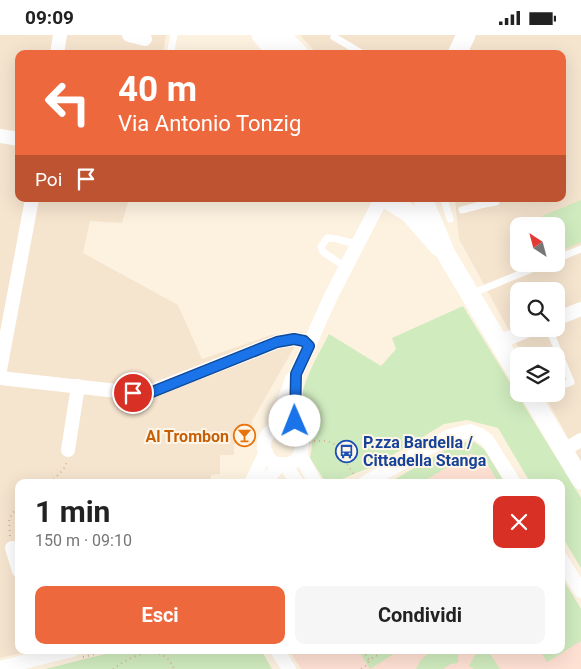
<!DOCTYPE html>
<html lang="it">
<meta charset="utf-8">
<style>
body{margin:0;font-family:Roboto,sans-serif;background:#f6f6f6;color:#222;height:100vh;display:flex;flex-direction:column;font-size:19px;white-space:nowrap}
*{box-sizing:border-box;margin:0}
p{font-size:16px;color:#767676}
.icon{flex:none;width:28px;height:28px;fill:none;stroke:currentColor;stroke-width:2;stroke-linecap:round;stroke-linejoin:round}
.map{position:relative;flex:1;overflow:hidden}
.drawer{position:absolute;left:15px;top:444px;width:550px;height:175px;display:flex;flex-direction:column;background:#fff;border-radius:10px;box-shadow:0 5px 20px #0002}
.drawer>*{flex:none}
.top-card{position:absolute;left:15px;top:15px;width:551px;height:152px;border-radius:10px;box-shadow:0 5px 20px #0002;background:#ee683e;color:#fff;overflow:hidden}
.needle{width:32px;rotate:324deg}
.controls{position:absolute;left:510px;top:182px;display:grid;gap:10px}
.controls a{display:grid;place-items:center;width:55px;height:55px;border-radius:10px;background:#fff;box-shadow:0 5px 20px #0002;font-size:25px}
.pin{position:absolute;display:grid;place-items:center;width:42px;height:42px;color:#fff;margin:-21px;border:2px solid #fff;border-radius:50%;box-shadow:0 1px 5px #0007}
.me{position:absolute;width:55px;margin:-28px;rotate:359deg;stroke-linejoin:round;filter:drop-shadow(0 0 4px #0008)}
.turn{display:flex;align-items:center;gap:18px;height:105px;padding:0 20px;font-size:22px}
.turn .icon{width:65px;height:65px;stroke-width:2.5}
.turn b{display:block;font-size:35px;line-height:42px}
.then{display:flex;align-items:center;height:48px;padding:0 20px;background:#0003;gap:10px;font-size:19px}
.round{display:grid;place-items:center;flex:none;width:52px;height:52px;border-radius:10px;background:#f6f6f6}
.summary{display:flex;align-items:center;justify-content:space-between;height:85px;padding:0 20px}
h1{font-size:30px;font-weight:700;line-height:38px}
.cta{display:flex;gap:10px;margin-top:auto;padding:10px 20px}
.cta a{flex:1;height:58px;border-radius:10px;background:#ee683e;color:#fff;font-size:20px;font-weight:700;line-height:58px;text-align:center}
.cta a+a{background:#f6f6f6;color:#222}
.status{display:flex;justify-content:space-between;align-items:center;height:35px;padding:0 25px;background:#fff;direction:ltr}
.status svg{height:14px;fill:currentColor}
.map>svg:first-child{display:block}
.residential{fill:#f5e4ce;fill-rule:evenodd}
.commercial{fill:#fee1d3}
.green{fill:#d0ebbe}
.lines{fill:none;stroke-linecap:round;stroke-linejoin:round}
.path{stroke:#d9b39a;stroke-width:2;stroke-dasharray:1 4;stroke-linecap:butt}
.lane{stroke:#fff;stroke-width:7}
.street{stroke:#fff;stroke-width:14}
.secondary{stroke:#fff;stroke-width:19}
.route-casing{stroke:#114b97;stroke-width:12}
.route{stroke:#1a73e8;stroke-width:9}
.labels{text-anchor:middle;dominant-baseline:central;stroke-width:4;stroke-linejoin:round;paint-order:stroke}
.food-label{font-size:16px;font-weight:bold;fill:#c56008;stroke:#fff6e8;text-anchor:end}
.transit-label{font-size:16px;font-weight:bold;fill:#164399;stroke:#fff6e8;text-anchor:start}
</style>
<div class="status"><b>09:09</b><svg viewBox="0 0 49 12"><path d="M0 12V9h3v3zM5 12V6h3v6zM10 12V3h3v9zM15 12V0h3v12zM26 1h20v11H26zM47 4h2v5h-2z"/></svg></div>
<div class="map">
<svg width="581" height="634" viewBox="0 0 581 634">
<rect width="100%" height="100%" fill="#fdf2e0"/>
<g class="residential">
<path d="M0,0H166L163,19H19V164H129L122,188L90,186L83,218L178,270L202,324L271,300L303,297L252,386L251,410L234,409V420H220V439L211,440V447L19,448V615H34L0,623Z"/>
<path d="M300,0H581V427L544,359H556V321H523L459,204L455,164H562V19H317ZM519,191H556V229H519ZM519,256H556V294H519Z"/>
</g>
<g class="commercial">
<path d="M474,407L485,415L504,447L390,448L457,408Z"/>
<path d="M561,541L581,574V634H301L289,615H561Z"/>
</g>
<g class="green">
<path d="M581,165V207L558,217L556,191H547L542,181Z"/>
<path d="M463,271L581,463V533L561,500V448L530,447L498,393L467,385L444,389L371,433C355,436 343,447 326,448L310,423C312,414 313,406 309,397C306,392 301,388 301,383C297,354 316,324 329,299L381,331L396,314L392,303Z"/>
<path d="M474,407L485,415L504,447H498L483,421L477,425L472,418L422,447H390L457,408Z"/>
<path d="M561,541L581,574V606L547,627L540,615H561Z"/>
<path d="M121,615H261L272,634H45Z"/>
<path d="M358,615H400L370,634Z"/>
<path d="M432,615H458V628L451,629L443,634H416L420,626Z"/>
<path d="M478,615L489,617L500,634H474L469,631Z"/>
</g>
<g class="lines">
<g class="path">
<path d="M308,402L310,410"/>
<path d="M309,406H327L333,408L355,441"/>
<path d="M50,448L63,435L67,427"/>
<path d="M10,501L9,484L19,469"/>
<path d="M363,615L369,625L386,615"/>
<path d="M83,622L110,615"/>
<path d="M113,634C130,621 163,605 174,634"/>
<path d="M361,634L367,630L369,625"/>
</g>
<g class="lane">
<path d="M334,2L363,19"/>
<path d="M170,19L174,0"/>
<path d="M444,164L450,184"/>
<path d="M484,169L496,167"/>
<path d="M462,175L484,169L483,164"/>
<path d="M556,224L581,214"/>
<path d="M344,235L341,229L323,217L321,212L327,203C338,202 346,209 358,208"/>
<path d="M471,259L544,229"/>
<path d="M549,294L571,347L556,353"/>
</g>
<g class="street">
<path d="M129,0L145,4"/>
<path d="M57,19L60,0"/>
<path d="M0,101L19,104"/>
<path d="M556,284L581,274"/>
<path d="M498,307L532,294"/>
<path d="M0,335L32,164"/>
<path d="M0,343L144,359L277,307C289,305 300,301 309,311"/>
<circle cx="283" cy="411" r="19"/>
<path d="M274,394L292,344"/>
<path d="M295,396L296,339L331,261L381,164"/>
<path d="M68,415L78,351"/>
<path d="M564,415L581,405"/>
<path d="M300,419L315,448"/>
<path d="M285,429L297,448"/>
<path d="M251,448L266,417"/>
<path d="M263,448L281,429"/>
<path d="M365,448L450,401L470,396L480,400L487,405L514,448"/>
<path d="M12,513L19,536"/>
<path d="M561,524L581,556"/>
<path d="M277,615L289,634"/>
<path d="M0,633L72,615"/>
</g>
<g class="secondary">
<path d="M261,0L278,19"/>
<path d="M281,0L299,19"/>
<path d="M457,19L466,0"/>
<path d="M423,164L446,219L519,341"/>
<path d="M391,167L409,178L439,212"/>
<path d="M530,359L581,445"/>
</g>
</g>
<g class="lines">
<defs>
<path id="route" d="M133,358L152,357L277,307L294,304L304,306L309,311L296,339L295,386"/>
</defs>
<use href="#route" class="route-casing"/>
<use href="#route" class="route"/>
</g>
<defs>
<symbol id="bar-ring" viewBox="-11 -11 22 22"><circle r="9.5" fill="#fff6e8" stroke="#e8710a" stroke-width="1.5"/><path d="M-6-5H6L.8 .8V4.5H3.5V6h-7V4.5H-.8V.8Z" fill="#e8710a"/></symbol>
<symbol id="bus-ring" viewBox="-11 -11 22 22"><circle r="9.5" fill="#fff6e8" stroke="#1a4fb4" stroke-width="1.5"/><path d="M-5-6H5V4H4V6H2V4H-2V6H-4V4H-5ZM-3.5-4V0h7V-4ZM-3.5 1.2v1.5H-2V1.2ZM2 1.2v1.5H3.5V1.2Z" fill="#1a4fb4"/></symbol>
</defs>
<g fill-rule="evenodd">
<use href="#bar-ring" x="232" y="388" width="25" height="25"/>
<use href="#bus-ring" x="334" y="404" width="25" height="25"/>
</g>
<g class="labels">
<g class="food-label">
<text x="229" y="401">Al Trombon</text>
</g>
<g class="transit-label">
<text x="363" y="407">P.zza Bardella /<tspan x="363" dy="18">Cittadella Stanga</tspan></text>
</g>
</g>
</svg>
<div class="controls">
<a><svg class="needle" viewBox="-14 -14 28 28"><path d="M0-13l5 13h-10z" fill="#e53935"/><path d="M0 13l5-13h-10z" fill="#767676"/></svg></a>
<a><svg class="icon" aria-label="search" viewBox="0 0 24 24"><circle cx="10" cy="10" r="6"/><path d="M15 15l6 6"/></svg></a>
<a><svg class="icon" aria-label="layers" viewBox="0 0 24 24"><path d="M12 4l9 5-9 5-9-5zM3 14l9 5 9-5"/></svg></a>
</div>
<div class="pin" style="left:133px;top:358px;background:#d93025"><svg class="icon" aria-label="arrive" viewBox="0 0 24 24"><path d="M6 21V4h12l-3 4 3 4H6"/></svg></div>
<svg class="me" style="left:295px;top:386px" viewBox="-20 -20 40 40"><circle r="19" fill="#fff"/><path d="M0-13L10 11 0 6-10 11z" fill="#1a73e8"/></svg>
<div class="top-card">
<div class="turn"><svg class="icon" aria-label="left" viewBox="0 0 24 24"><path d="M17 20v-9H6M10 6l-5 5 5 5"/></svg><div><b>40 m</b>Via Antonio Tonzig</div></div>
<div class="then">Poi<svg class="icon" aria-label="arrive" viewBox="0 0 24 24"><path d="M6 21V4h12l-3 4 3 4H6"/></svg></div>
</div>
<section class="drawer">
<div class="summary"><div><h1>1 min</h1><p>150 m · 09:10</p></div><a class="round" style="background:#d93025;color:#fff"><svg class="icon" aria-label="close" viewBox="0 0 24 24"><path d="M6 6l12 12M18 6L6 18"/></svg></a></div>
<div class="cta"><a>Esci</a><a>Condividi</a></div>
</section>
</div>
